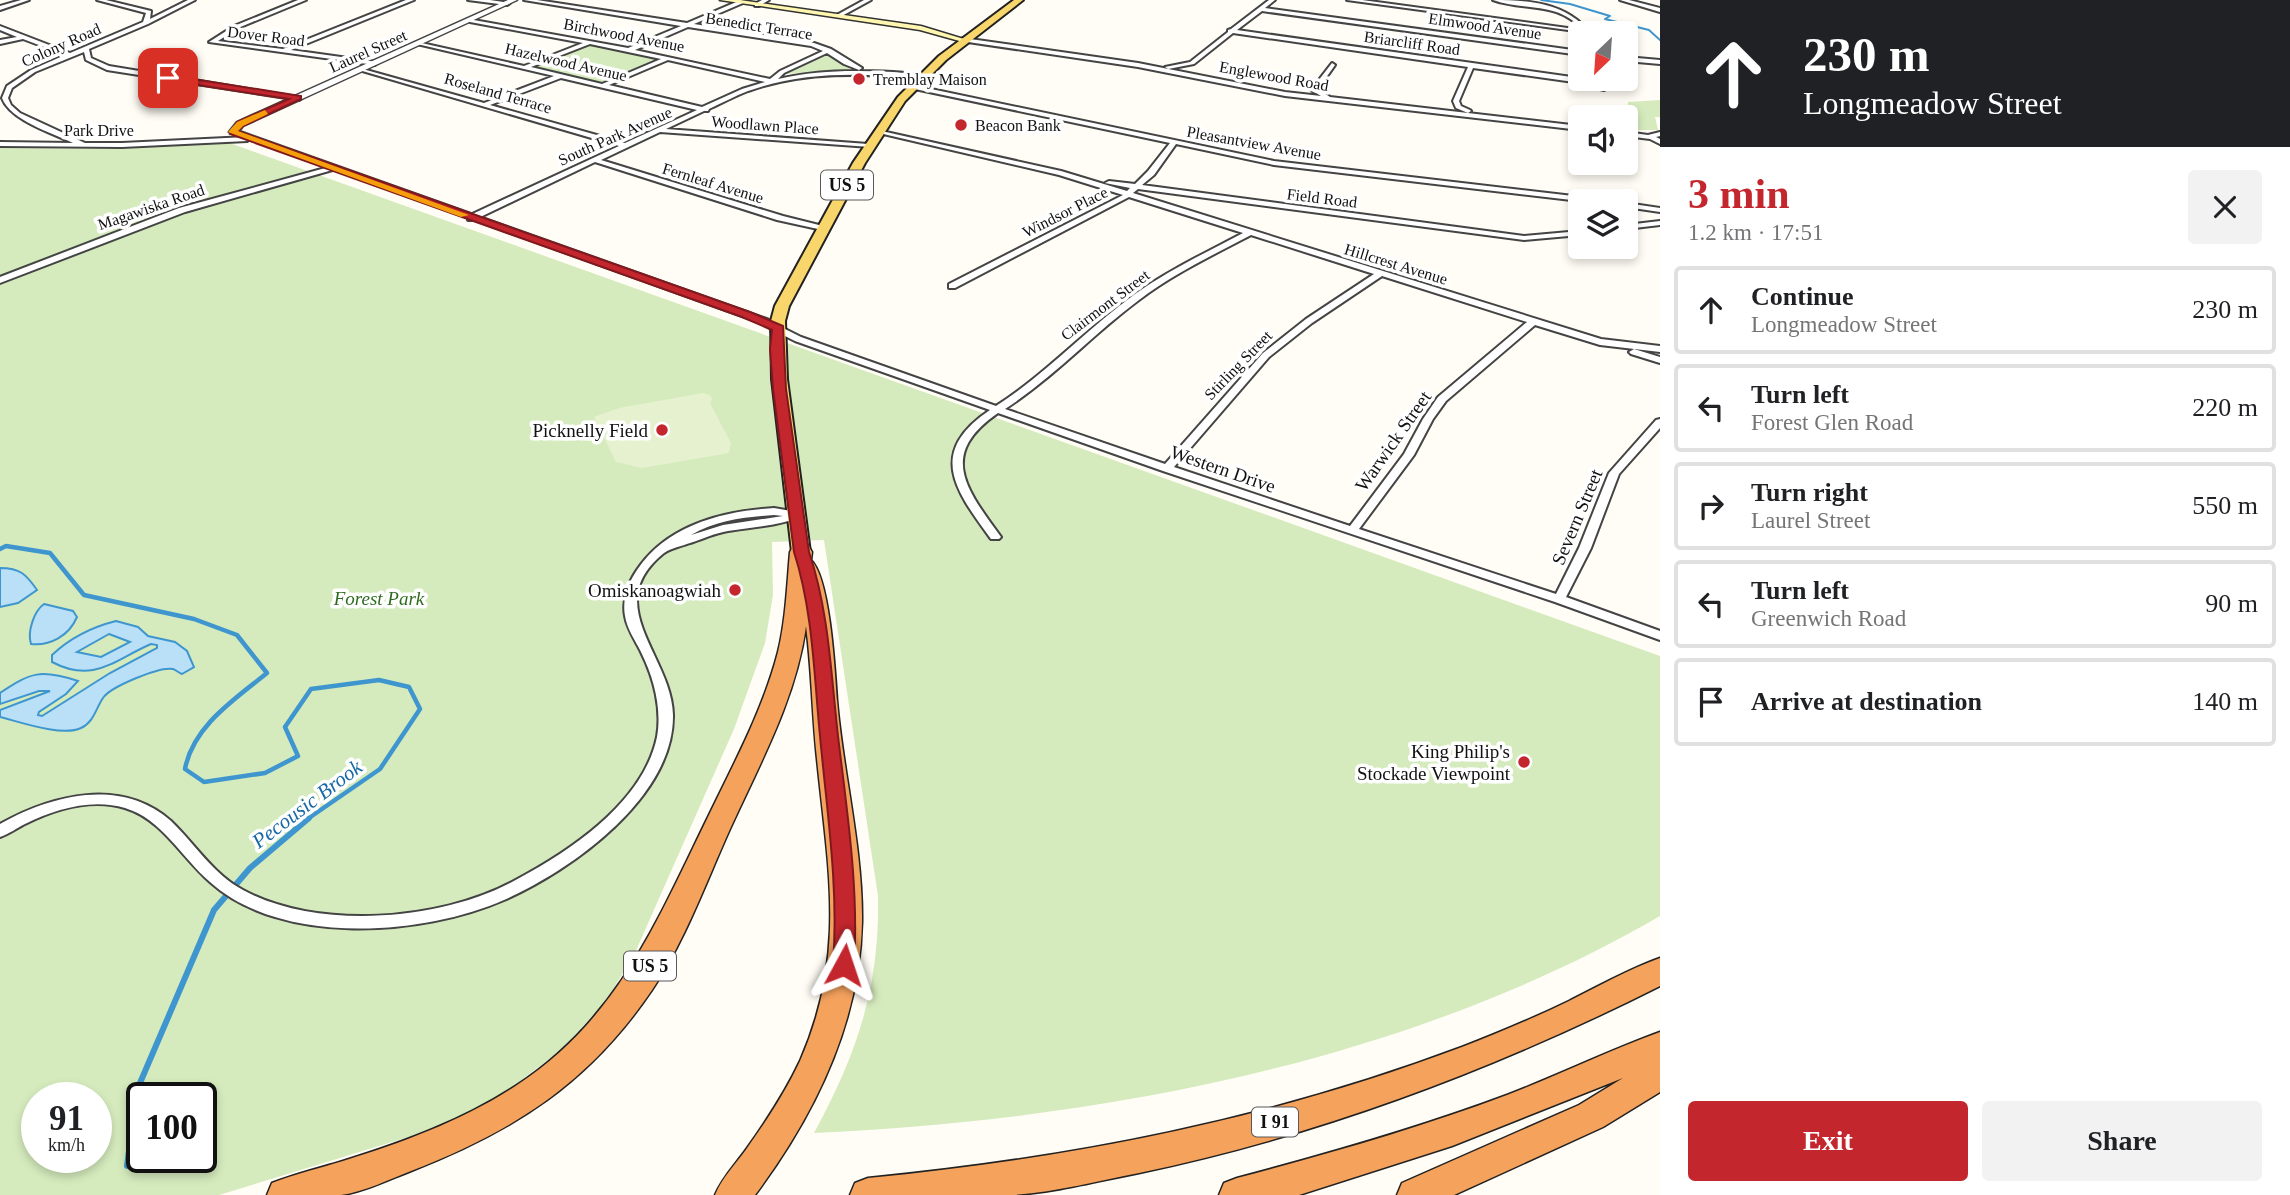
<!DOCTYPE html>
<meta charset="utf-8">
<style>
body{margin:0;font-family:"Times New Roman",serif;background:#f2f2f2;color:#202124;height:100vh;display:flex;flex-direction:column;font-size:26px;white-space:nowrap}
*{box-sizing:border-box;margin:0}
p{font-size:23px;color:#757577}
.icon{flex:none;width:38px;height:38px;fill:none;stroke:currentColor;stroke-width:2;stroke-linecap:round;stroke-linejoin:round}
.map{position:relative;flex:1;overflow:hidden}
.details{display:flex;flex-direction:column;background:#fff;width:630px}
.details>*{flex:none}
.hud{background:#202124;color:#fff;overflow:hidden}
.needle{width:46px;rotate:205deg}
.buttons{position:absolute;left:1568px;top:21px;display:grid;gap:14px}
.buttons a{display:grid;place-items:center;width:70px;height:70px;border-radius:7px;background:#fff;box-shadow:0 4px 10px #0003;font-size:35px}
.speed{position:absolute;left:21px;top:1082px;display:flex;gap:14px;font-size:35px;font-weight:700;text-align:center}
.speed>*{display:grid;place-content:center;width:91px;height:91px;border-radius:50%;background:#fff;box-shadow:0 4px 10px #0003;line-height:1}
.speed small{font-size:18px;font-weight:400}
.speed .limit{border:4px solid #111;border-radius:10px;background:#fff;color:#111}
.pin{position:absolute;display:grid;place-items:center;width:60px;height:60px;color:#fff;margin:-30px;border-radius:14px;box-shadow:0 4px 10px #0006}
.me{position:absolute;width:77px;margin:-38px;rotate:5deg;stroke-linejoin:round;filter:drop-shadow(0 0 5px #0008)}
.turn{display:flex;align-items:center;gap:24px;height:147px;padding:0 28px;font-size:32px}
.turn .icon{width:91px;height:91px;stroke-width:2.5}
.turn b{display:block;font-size:49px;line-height:60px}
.round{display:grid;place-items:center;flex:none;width:74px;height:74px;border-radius:7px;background:#f2f2f2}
.overview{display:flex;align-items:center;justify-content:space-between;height:119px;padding:0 28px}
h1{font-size:42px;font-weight:700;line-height:52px;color:#c4262e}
.action{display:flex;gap:14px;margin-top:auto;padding:14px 28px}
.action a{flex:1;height:80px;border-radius:7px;background:#c4262e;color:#fff;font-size:28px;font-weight:700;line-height:80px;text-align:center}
.action a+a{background:#f2f2f2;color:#202124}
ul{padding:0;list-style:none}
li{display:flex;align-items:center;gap:21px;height:88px;margin:0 14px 10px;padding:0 14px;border:4px solid #e0e0e0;border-radius:7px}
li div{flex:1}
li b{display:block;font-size:26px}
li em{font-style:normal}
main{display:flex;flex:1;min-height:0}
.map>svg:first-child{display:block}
.green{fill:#d5ebbd;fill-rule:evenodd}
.pitch{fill:#e6f2cf}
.water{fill:#b9e0f7;stroke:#3f96cf;stroke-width:2;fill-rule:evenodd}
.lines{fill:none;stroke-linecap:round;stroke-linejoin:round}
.stream-far2{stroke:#3f96cf;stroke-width:2}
.stream-far1{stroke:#3f96cf;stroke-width:4.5}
.stream{stroke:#3f96cf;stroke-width:6}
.minor-casing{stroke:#444;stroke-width:4}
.tertiary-casing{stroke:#444;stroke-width:3}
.secondary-casing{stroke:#333;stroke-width:3}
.primary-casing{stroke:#222;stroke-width:4}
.motorway-casing{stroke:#222;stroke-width:3}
.minor{fill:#fff;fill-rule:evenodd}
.tertiary{fill:#fff;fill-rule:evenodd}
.secondary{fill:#fff6b0;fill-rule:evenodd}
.primary{fill:#f9d66b;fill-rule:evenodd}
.motorway{fill:#f5a25d;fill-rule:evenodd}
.route{fill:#c4262e;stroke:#7f191e;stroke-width:2}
.slow{fill:#f59e0b}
.poi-dot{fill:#c4262e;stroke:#fff;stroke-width:2.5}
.labels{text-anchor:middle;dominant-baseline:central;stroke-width:7;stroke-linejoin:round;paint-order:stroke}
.far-street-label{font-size:16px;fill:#111;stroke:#fff}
.far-poi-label{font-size:16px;fill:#111;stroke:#fff;text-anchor:start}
.shield{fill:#fff;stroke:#585858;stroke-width:2}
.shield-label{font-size:18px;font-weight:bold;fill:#111}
.poi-label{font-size:19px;fill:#111;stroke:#fff;text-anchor:end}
.street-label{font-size:19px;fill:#111;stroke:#fff}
.park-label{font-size:19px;font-style:italic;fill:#2f6b1f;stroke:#fff}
.water-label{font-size:21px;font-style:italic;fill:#1768a6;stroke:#fff}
</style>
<main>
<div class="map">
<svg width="1660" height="1195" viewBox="0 0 1660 1195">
<rect width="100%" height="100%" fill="#fffdf5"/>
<g class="green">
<path d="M587,44L643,52L672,60L611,84L559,79L526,68Z"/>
<path d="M828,55L852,70L785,74Z"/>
<path d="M1660,100V117H1655L1658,130H1626L1628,102Z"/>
<path d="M227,142L1660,656V916C1409,1062 1101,1120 814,1133C857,1054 880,987 878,896L824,540L772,542L773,595L765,643L734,729L634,955L605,1002L561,1050L504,1093L441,1127L219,1195H0V148L118,149ZM37,1097H96V1157H37ZM142,1097H201V1157H142Z"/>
</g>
<path class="pitch" d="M703,393L710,395L712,399L710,403L731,443L729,453L642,468L616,462L594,417L619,408Z"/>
<g class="water">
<path d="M0,568C20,568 26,574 37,590L18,603L0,607Z"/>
<path d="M44,604L73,611L77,617C69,636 50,646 31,644C27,632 34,611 44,604Z"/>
<path d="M116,621L138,627L148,636L175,642L187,651L194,667L182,674C179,673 176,670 173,669C160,666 110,687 103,698C96,708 94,722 81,728C62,737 20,722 0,717V710L50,691H39L0,704V693C31,672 41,669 78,681L66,694L39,712L38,715L42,716L110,673L157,648V645L151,644C114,660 94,684 52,662V655C70,638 92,627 116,621ZM109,634L130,642L101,657L77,652Z"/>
</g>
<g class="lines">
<path class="stream-far2" d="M1541,0L1570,4L1610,16L1605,19L1649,30L1660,40"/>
<path class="stream-far1" d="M0,549L6,546L50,553L84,595L194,619L237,635L267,673C235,699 193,726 185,769L204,782L265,773L298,756L285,727L311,689L379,680L409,687L420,709L380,769L306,820"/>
<path class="stream" d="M127,1166L137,1090L214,910L250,868L309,818"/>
<defs>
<g id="minor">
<path d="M21,0H29L0,10V6Z"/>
<path d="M97,0H106L151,11L150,19L188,0H195L148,24L89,49L91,58L109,66L302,98L299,100L107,70L86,60L84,52L35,72L12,88L8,98L11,105L20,113L85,143H122L247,137L250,139L247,141L122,147L0,146V142L73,143C52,133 10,120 2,98L7,86L31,70L65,55L23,39L0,44V40L17,37L0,30V26L70,53L143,22L146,13Z"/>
<path d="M298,0H306L238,28L218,41L283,49L406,0H414L291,50L377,62L375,65L209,42L234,26Z"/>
<path d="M468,0H490L510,3L507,5Z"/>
<path d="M524,0H537L687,23L741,0L743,3L694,24L814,43L831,49L862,68L859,70L844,64L827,53L784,73L778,79C816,70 854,70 893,72C903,73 916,73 925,77L922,79C864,73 804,71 748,91C735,96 722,103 709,109L708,111H704L666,129L868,144L871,146L870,147L660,132L601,160L783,216L827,227V231L777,220L595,162L474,220H468V216L619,146L359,70V68L484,103L554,76L417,44V42L524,66L583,43L470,22L468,19L628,48L681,26ZM688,27L811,46L823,51L780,71L770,79L635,50ZM590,44L661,59L602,84L531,67ZM668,60L765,82L742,89L702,107L609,85ZM561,78L697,110L625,143L490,105Z"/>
<path d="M762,0H769L759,6H755V4Z"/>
<path d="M864,0H871L840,17L835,16Z"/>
<path d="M1269,0H1275L1265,8L1580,51V55L1262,11L1237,30L1593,80L1614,86L1604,90L1589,86L1588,84L1473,68L1459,101L1461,106L1470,110L1471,111L1468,113L1456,108L1453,101L1468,67L1233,33L1194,64L1168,69L1165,67L1190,62L1228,32V30L1231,29Z"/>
<path d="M1347,0H1362L1582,30C1560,1 1523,11 1493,0C1529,0 1567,3 1590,33Z"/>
<path d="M1620,0H1629L1660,8V12Z"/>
<path d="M963,38L1138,63L1285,92L1321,96L1311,90L1332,63L1335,65L1318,89L1330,97L1580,126V130L1285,96L1138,67L961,41Z"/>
<path d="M1626,57L1660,60V64L1626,61Z"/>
<path d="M912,85L1274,161L1599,199L1600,201H1580L1274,165L1176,144L1154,175L1142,185L1524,236L1580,231V235L1524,240L1138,189L1133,193L1601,339L1660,346V352L1600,345L1535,325L1446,401L1433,419L1414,455L1359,529L1556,594L1579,548L1609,473L1656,420L1660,419V428L1619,474L1591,548L1566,597L1660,631V640L1555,602L1163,471L998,413C937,455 967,490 1001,537L999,539H991C956,491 926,453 990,410L795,341L775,331V327H781L801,337L996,406C1046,374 1087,329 1135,294C1169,270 1207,252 1243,233L1129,197L955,288H949V284L1123,195L1059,175L879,133L876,131L877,130L1061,171L1127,191L1130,188L1105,183L1109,181L1135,184L1148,171L1170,143L910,88ZM1251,235L1374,274L1306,319L1263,353L1165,464L1005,409C1053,378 1093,334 1139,300C1173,274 1213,255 1251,235ZM1382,276L1527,322L1438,397L1423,419L1404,454L1350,526L1174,467L1269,357L1312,323Z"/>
<path d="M1626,132L1648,135L1660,132V136L1656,137L1660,139V144L1650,139L1626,136Z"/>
<path d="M329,167L336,169L185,212L0,283V277L179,208Z"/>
<path d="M1626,203L1660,208V212L1626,207Z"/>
<path d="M1660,221V225L1626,229V225Z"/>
<path d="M1634,349L1660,357V363L1631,354L1629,352Z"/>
<path d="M774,508L797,512L803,515L801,517C777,526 753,527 728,531C715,533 703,539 690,543C682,546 671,548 664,553C599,605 672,656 673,715C674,797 572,870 504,900C422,936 281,946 210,882C182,858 162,819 125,808C92,798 55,809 25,824C17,828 9,834 0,837V824C52,795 121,777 171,821C195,844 213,874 243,890C316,930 439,921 512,882C567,853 643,804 657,737C662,709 654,678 641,652C635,640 627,629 625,616C622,600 628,583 637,570C667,525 723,511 774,508ZM774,515L783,516L723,525L691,535C716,520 745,517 774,515Z"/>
</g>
<path id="tertiary" d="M508,0H517L243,126L239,131L768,319L782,327V331H774L760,323L229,132L237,122Z"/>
<path id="secondary" d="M720,0H740L921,26L967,40L963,42L920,30Z"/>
<path id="primary" d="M1014,0H1023L946,60L905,101L865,163L789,306L785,321L787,379L810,552L801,558L794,556L792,552L772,379L771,321L775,306L853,163L898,97L939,56Z"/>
<g id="motorway">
<path d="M801,545L809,547L812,552L811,560C830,578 835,671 837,700C843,773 863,848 862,922C860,1023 814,1116 755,1195H715C722,1178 734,1166 745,1151C765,1123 785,1093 800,1061C847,954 828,869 817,759C812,715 812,670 806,626C796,699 760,763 730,829C706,882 685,941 652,990C589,1083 514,1131 411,1171C390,1179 364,1192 341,1195C317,1195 291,1195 267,1195L272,1183C295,1174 320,1168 343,1161C404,1142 464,1120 517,1085C618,1019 657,921 708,817C734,763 763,710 778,652C786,619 787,585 790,552L793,547Z"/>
<path d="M1660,958V986C1495,1069 1321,1135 1139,1173C1098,1181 1056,1192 1014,1195C960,1195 904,1195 850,1195L855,1183L868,1178C1073,1158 1268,1120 1462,1047C1498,1033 1534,1018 1569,1001C1599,986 1629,969 1660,958Z"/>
<path d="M1660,1032V1092L1603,1127L1454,1195H1397L1402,1183L1579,1105L1623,1078L1452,1146L1299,1195H1219L1224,1183L1237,1178C1328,1154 1419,1128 1507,1095C1559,1075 1608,1051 1660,1032Z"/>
</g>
</defs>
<use href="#minor" class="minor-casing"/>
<use href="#tertiary" class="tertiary-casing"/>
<use href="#secondary" class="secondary-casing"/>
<use href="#primary" class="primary-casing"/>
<use href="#motorway" class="motorway-casing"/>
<use href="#minor" class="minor"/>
<use href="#tertiary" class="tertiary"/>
<use href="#secondary" class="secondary"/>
<use href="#primary" class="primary"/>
<use href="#motorway" class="motorway"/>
</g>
<path class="route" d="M168,75L301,96V99L243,126L238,131L750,312L783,326L786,389L809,552C829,611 831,675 838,736C847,812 859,888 854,965L851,971L844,974L836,971L833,965C839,889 827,812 820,736C814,675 813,611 794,552L773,389L770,349L772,330L742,317L230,134L237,122L289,99L165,80Z"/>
<path class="slow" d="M265,110L268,114L243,126L238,131L469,215L461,217L228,132L237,122Z"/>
<g class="poi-dot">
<circle cx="859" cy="79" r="7"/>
<circle cx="961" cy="125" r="7"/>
<circle cx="662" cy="430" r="7"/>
<circle cx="735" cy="590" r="7"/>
<circle cx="1524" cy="762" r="7"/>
</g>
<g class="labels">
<g class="far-street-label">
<text transform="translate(759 26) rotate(9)">Benedict Terrace</text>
<text transform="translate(1485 26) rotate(8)">Elmwood Avenue</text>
<text transform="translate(624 35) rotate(11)">Birchwood Avenue</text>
<text transform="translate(266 36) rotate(7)">Dover Road</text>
<text transform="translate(1412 43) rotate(8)">Briarcliff Road</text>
<text transform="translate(61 45) rotate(-24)">Colony Road</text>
<text transform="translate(368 51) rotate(-24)">Laurel Street</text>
<text transform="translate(566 62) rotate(13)">Hazelwood Avenue</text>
<text transform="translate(1274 76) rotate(10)">Englewood Road</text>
<text transform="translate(498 93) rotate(16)">Roseland Terrace</text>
<text transform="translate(765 125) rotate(4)">Woodlawn Place</text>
<text x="99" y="130">Park Drive</text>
<text transform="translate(615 136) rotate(-24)">South Park Avenue</text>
<text transform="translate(1254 143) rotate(10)">Pleasantview Avenue</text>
<text transform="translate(713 183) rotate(17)">Fernleaf Avenue</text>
<text transform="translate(1322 198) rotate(7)">Field Road</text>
<text transform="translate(151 207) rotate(-19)">Magawiska Road</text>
<text transform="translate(1065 212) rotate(-27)">Windsor Place</text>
<text transform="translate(1396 264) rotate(17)">Hillcrest Avenue</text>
<text transform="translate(1105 305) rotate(-37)">Clairmont Street</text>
<text transform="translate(1238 365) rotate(-46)">Stirling Street</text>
</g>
<g class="far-poi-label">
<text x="873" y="79">Tremblay Maison</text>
<text x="975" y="125">Beacon Bank</text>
</g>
<g class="shield">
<rect x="821" y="170.5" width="52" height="29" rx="5"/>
<rect x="624" y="951.5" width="52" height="29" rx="5"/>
<rect x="1252" y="1107.5" width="46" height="29" rx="5"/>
</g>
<g class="shield-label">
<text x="847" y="185">US 5</text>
<text x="650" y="966">US 5</text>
<text x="1275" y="1122">I 91</text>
</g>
<g class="poi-label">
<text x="648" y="430">Picknelly Field</text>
<text x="721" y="590">Omiskanoagwiah</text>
<text x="1510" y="751">King Philip's<tspan x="1510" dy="22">Stockade Viewpoint</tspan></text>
</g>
<g class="street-label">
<text transform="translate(1393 441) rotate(-55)">Warwick Street</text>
<text transform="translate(1223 469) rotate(19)">Western Drive</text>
<text transform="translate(1577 517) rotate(-67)">Severn Street</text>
</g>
<g class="park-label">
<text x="379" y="598">Forest Park</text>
</g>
<g class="water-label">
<text transform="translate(307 804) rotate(-37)">Pecousic Brook</text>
</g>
</g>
</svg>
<div class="buttons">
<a><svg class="needle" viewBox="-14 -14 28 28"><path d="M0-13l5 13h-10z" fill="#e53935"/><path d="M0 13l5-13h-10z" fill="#757577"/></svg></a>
<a><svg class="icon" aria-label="sound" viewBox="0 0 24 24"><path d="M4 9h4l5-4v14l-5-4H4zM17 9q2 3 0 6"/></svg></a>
<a><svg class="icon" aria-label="layers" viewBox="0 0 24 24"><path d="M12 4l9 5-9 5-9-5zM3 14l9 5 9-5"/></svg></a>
</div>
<div class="speed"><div>91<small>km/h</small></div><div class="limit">100</div></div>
<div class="pin" style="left:168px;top:78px;background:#d93025"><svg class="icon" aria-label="arrive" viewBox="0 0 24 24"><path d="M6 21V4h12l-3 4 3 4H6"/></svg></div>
<svg class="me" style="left:844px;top:965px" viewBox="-20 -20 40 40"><path d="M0-17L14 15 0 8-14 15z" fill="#c4262e" stroke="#fff" stroke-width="4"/></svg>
</div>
<section class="details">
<div class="hud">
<div class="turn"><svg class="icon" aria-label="ahead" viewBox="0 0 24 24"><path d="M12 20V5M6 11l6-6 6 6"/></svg><div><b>230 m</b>Longmeadow Street</div></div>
</div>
<div class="overview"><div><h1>3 min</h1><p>1.2 km · 17:51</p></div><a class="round"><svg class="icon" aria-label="close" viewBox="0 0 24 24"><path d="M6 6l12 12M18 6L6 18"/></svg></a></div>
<ul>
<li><svg class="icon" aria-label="ahead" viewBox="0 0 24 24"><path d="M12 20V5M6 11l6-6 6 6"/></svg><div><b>Continue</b><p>Longmeadow Street</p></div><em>230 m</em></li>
<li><svg class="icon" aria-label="left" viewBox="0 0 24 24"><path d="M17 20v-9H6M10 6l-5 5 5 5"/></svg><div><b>Turn left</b><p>Forest Glen Road</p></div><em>220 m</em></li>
<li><svg class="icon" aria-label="right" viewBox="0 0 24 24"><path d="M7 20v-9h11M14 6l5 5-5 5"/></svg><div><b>Turn right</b><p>Laurel Street</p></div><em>550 m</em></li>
<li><svg class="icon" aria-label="left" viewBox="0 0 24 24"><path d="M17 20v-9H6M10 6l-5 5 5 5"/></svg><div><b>Turn left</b><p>Greenwich Road</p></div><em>90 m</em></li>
<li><svg class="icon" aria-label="arrive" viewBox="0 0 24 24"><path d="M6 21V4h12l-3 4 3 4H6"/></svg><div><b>Arrive at destination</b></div><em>140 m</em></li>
</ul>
<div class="action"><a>Exit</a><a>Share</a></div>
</section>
</main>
